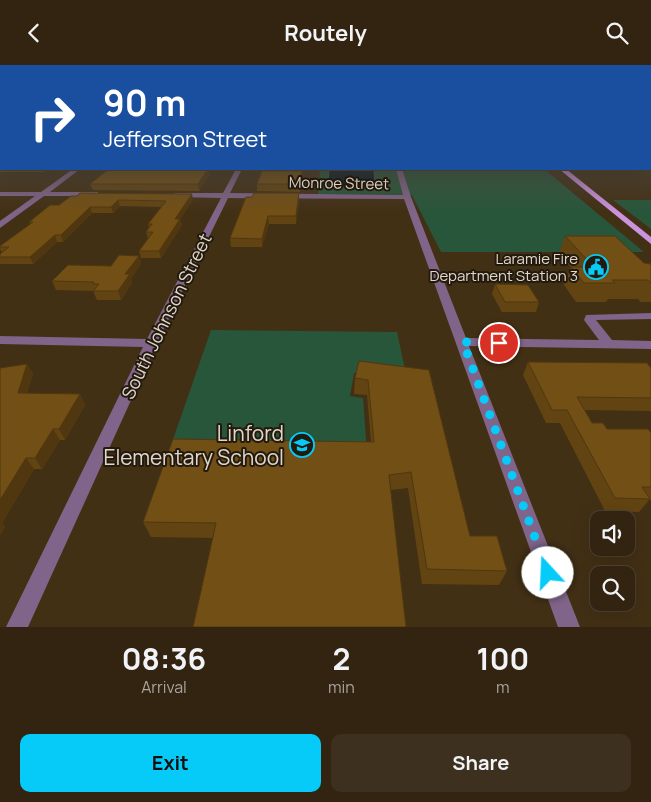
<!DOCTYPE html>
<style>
body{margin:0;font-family:Manrope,sans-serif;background:#3d301e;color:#f1f3f6;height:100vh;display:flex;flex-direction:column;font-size:19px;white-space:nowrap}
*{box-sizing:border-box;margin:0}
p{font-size:16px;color:#a8a49f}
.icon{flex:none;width:28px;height:28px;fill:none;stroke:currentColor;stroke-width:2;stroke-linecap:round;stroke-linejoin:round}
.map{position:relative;height:562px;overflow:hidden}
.panel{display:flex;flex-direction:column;background:#322410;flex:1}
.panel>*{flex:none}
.hud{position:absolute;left:0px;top:0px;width:651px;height:105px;box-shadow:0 5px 20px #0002,0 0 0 1px #4d4130;background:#1a4fa0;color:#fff;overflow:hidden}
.fabs{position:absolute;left:590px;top:446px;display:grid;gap:10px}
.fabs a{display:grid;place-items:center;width:45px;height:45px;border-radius:10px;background:#322410;box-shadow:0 5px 20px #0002,0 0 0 1px #4d4130;font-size:25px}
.pin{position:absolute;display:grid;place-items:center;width:42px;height:42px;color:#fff;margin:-21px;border:2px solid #fff;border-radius:50%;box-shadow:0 1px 5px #0007}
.me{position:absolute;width:55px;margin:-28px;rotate:340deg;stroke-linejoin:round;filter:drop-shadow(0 0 4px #0008)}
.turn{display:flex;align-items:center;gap:18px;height:105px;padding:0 20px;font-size:22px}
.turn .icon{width:65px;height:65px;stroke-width:2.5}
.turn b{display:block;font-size:35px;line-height:42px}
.eta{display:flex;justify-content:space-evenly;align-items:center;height:85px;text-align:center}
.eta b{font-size:30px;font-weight:700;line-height:35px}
.button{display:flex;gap:10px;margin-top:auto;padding:10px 20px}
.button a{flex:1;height:58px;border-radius:10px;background:#06cbf9;color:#111;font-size:20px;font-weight:700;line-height:58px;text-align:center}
.button a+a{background:#3d301e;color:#f1f3f6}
header{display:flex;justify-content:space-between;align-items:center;height:65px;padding:0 20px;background:#322410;font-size:22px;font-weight:700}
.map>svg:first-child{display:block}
.green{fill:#28563a}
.water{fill:#041a24;stroke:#465255}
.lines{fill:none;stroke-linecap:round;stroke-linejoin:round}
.minor{fill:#806489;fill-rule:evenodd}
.major{fill:#cb92de;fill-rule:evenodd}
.wall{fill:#624412}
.shaded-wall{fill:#50370f}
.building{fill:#724f15;stroke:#50370f}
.route{stroke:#06cbf9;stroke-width:9;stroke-dasharray:0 16.2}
.labels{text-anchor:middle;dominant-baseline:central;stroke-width:4;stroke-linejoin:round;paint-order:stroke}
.far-street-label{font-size:15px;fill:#e1d6c7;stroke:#221a0e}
.far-poi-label{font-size:15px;fill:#e1d6c7;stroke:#221a0e;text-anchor:end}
.street-label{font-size:18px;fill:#e1d6c7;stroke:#221a0e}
.near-poi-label{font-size:21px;fill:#e1d6c7;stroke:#221a0e;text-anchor:end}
</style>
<header><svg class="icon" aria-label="back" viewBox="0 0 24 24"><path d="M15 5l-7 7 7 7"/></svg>Routely<svg class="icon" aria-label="search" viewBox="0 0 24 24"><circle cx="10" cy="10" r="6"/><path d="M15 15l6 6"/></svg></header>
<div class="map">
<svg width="651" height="562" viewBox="0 0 651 562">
<rect width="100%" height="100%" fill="#423015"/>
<g class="green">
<path d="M320,104H544L644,187H441L412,130L318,129Z"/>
<path d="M613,135H651V164Z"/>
<path d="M211,265L397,267L407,314L354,308L350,331L363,333L367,388L169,386Z"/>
</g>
<path class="water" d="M329,104H374L375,118C363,124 341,123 328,120Z"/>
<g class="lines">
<g class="minor">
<path d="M73,104H80L50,127H98V131H44L0,163V156L35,131H0V127H41Z"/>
<path d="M236,104H242L230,128L403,130L396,104H402L411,132L466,273L599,275L584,255L586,250L651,248V254L596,255L612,275L651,276V284L469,281L580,562H558L404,134L228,133L157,278L28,562H6L143,282L0,279V271L147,274L221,133L175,132L171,130L175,128H223Z"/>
</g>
<path class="major" d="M559,104H566L651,172V179Z"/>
</g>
<g class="wall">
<path d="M0,68H1V104H49L44,107H0Z"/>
<path d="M650,68H651V99L650,98Z"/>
<path d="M100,104H208L209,110L199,126L93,125L90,119L107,105H100Z"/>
<path d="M303,113L300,127L257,126V119Z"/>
<path d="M71,131L193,135L180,154L182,160L161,193H141L139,186L148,173L146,167L149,162L148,159L162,142L120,141L113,148H92L63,177H57L33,199H0V189L2,188L0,184V181L30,159L29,157L59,140Z"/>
<path d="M246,132L299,135L296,159H269L262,182H231L230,173Z"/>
<path d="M565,171L644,198L651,199V237H641L638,234H608L606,237H576L564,220L571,202L559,188Z"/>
<path d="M139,191L141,199L131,214L132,218L121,235H97L93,226L56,225L52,216L111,201Z"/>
<path d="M495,219L539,237L536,247H502L492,229Z"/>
<path d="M359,296L470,471L507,506L499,520L422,519L408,423L391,425L213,473L151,472L143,457L371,377L367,330L354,329L355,313Z"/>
<path d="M528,297L651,303V346L585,345L592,358L607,364L651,368V435H649L639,447L605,446L560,358H546L523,310Z"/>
<path d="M27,299L33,309L27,328L80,329L85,340L65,375H60L42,404H34L2,458L5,462L0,470V303Z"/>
</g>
<g class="shaded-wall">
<path d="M43,104H49L44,107Z"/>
<path d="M208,104L209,110L199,126L198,119Z"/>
<path d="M302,106L303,113L300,127V119Z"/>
<path d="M299,128V135L296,159V151Z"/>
<path d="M192,129L193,135L180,154L182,160L161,193L159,186L175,154Z"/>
<path d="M118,135L120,141L113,148L111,142Z"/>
<path d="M90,142L92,148L63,177L61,170Z"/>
<path d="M268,151L269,159L262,182V174Z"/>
<path d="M55,170L57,177L33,199L30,192Z"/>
<path d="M139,191L141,199L131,214L132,218L121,235L118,226L125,209Z"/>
<path d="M27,299L33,309L24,338L18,328Z"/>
<path d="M80,329L85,340L65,375L59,364Z"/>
<path d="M53,364L60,375L42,404L35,393Z"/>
<path d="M26,393L34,404L2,458L5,462L0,470V435Z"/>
</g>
<g class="building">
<rect x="0" y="68" width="1" height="29"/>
<rect x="650" y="68" width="1" height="21"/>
<path d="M109,104H208L198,119H90Z"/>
<path d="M262,106H302L300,119H257Z"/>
<path d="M80,128L192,129L175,154H180L159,186H139L153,167H146L152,159H148L166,136L118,135L111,142H90L61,170H55L30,192H0V189L9,182H0V181L33,157H29L50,140H59L71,131H77Z"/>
<path d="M254,128H299L296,151H268L262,174L230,173L246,132H252Z"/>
<path d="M565,171H615L644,198L651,199V218L648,215H612L615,218H584L571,202H594Z"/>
<path d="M119,190L139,191L125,209H130L118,226H93L99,219H93L94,217L52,216L68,200L111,201Z"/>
<path d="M495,219L528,220L539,237H505Z"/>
<path d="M359,296L429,305L470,471H497L507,506L427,504L411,407L389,410L406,562H193L216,458L143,457L173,374L374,377L368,315L355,313Z"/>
<path d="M528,297L647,298L651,303V333L577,332L592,358H603L607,364H648L651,368V422H642L650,434L615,433L567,345H552Z"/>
<path d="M27,299L18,328L80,329L59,364H53L35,393H26L0,435V303Z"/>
</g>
<linearGradient id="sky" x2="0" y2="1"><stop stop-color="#241a0c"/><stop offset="0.46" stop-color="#544e46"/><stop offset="1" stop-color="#544e46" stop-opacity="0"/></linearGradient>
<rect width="651" height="147" fill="url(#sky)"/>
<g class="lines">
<path class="route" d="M499,278L463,277L548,508"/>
</g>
<defs>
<symbol id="civic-ring" viewBox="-11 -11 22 22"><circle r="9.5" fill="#221a0e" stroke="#06cbf9" stroke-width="1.5"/><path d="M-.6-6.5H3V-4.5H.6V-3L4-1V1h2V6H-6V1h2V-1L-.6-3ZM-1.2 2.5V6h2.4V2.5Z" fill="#06cbf9"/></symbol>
<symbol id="school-ring" viewBox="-11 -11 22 22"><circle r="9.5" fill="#221a0e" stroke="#06cbf9" stroke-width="1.5"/><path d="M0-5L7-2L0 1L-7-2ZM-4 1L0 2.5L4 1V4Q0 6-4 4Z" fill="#06cbf9"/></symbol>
</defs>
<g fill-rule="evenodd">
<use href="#civic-ring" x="582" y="188" width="28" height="28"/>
<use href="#school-ring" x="288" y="366" width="28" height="28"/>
</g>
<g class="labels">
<g class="far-street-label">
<text transform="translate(339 118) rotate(1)">Monroe Street</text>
</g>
<g class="far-poi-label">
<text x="578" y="193">Laramie Fire<tspan x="578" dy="17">Department Station 3</tspan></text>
</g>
<g class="street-label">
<text transform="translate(166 251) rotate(-64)">South Johnson Street</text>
</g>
<g class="near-poi-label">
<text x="284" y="368">Linford<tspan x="284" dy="24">Elementary School</tspan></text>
</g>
</g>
</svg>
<div class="fabs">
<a><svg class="icon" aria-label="sound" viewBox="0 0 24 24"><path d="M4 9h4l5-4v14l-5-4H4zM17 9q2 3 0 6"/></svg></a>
<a><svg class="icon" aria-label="search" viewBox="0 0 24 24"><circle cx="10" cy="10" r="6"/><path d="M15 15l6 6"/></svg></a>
</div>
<div class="pin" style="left:499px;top:278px;background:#d93025"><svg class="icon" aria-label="arrive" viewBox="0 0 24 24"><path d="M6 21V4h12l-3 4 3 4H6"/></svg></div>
<svg class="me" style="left:548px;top:508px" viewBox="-20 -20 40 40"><circle r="19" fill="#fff"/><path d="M0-13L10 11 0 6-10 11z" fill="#06cbf9"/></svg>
<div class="hud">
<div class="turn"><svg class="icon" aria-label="right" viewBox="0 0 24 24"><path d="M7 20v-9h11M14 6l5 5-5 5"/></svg><div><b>90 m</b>Jefferson Street</div></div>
</div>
</div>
<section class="panel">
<div class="eta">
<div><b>08:36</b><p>Arrival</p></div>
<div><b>2</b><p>min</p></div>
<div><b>100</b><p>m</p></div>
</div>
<div class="button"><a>Exit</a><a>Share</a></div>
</section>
